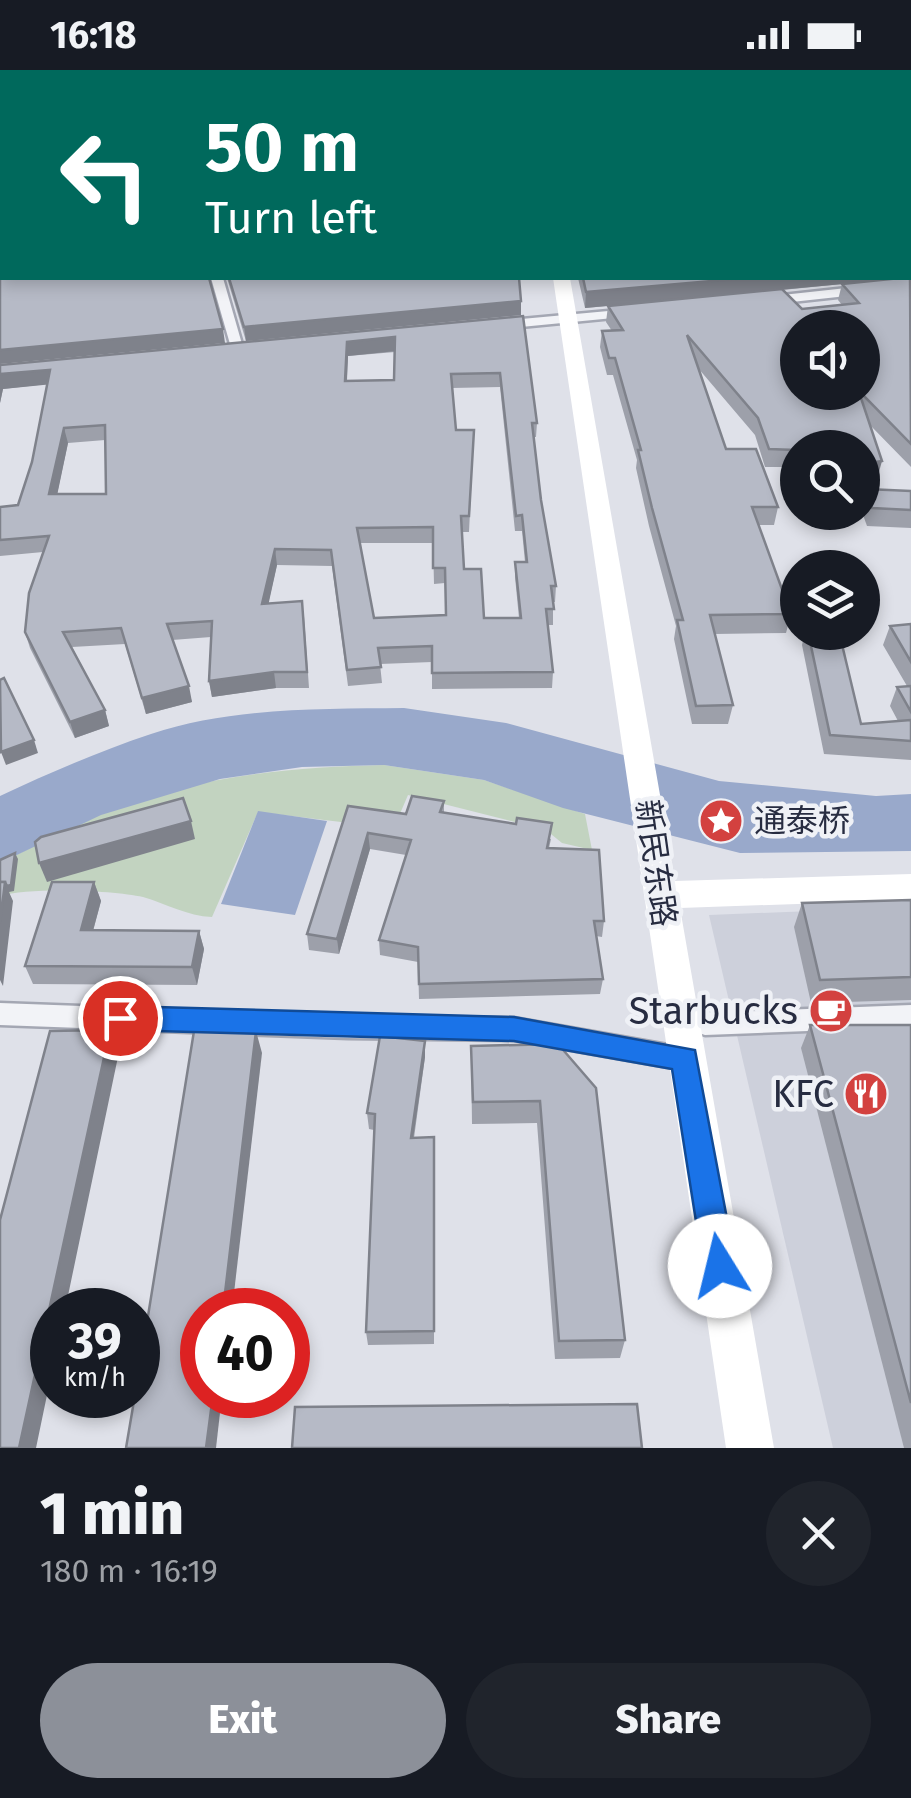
<!DOCTYPE html>
<meta charset="utf-8">
<style>
body{margin:0;font-family:"Fira Sans","Noto Sans SC",sans-serif;background:#20242c;color:#f1f3f6;height:100vh;display:flex;flex-direction:column;font-size:38px;white-space:nowrap}
*{box-sizing:border-box;margin:0}
p{font-size:32px;color:#9ea1a6}
.icon{flex:none;width:55px;height:55px;fill:none;stroke:currentColor;stroke-width:2;stroke-linecap:round;stroke-linejoin:round}
.map{position:relative;height:1378px;overflow:hidden}
.details{display:flex;flex-direction:column;background:#171b24;flex:1}
.details>*{flex:none}
.guide{position:absolute;left:0px;top:0px;width:912px;height:210px;box-shadow:0 5px 15px #0003;background:#00695c;color:#fff;overflow:hidden}
.controls{position:absolute;left:780px;top:240px;display:grid;gap:20px}
.controls a{display:grid;place-items:center;width:100px;height:100px;border-radius:50%;background:#171b24;box-shadow:0 5px 15px #0003;font-size:50px}
.speed{position:absolute;left:30px;top:1218px;display:flex;gap:20px;font-size:50px;font-weight:700;text-align:center}
.speed>*{display:grid;place-content:center;width:130px;height:130px;border-radius:50%;background:#171b24;box-shadow:0 5px 15px #0003;line-height:1}
.speed small{font-size:25px;font-weight:400}
.speed .limit{border:15px solid #d22;background:#fff;color:#111}
.pin{position:absolute;display:grid;place-items:center;width:85px;height:85px;color:#fff;margin:-42px;border:5px solid #fff;border-radius:50%;box-shadow:0 2px 10px #0007}
.me{position:absolute;width:110px;margin:-55px;rotate:351deg;stroke-linejoin:round;filter:drop-shadow(0 0 8px #0008)}
.turn{display:flex;align-items:center;gap:35px;height:210px;padding:0 40px;font-size:45px}
.turn .icon{width:130px;height:130px;stroke-width:2.5}
.turn b{display:block;font-size:70px;line-height:85px}
.round{display:grid;place-items:center;flex:none;width:105px;height:105px;border-radius:52px;background:#20242c}
.summary{display:flex;align-items:center;justify-content:space-between;height:170px;padding:0 40px}
h1{font-size:60px;font-weight:800;line-height:75px}
.button{display:flex;gap:20px;margin-top:auto;padding:20px 40px}
.button a{flex:1;height:115px;border-radius:60px;background:#8c9099;color:#fff;font-size:40px;font-weight:800;line-height:115px;text-align:center}
.button a+a{background:#20242c;color:#f1f3f6}
.status{display:flex;justify-content:space-between;align-items:center;height:70px;padding:0 50px;background:#171b24;direction:ltr}
.status svg{height:28px;fill:currentColor}
.map>svg:first-child{display:block}
.built{fill:#cdd0db}
.green{fill:#c2d3c0}
.water{fill:#99a9cb}
.lines{fill:none;stroke-linecap:round;stroke-linejoin:round}
.street-casing{stroke:#a4a7b3;stroke-width:5}
.street{fill:#f2f3f7;fill-rule:evenodd}
.secondary{fill:#fff;fill-rule:evenodd}
.wall{fill:#9da0aa;fill-rule:evenodd}
.shaded-wall{fill:#7f828b}
.building{fill:#b6bac6;stroke:#7f828b;stroke-width:2.5;fill-rule:evenodd}
.route{fill:#1a73e8;stroke:#114b97;stroke-width:2.5}
.labels{text-anchor:middle;dominant-baseline:central;stroke-width:9;stroke-linejoin:round;paint-order:stroke}
.poi-label{font-size:32px;fill:#272c41;stroke:#eff1f6;text-anchor:start}
.street-label{font-size:32px;fill:#272c41;stroke:#eff1f6}
.near-poi-label{font-size:38px;fill:#272c41;stroke:#eff1f6;text-anchor:end}
</style>
<div class="status"><b>16:18</b><svg viewBox="0 0 49 12"><path d="M0 12V9h3v3zM5 12V6h3v6zM10 12V3h3v9zM15 12V0h3v12zM26 1h20v11H26zM47 4h2v5h-2z"/></svg></div>
<div class="map">
<svg width="911" height="1378" viewBox="0 0 911 1378">
<rect width="100%" height="100%" fill="#dfe1e9"/>
<path class="built" d="M911,837V1378H833L709,845Z"/>
<path class="green" d="M384,695L484,710L585,744L592,780L562,773L546,760L408,725L396,753L341,752L258,742L212,847C187,846 167,834 143,827C113,820 29,817 0,826V793C32,777 65,760 97,746C188,707 287,697 384,695Z"/>
<g class="water">
<path d="M404,638L506,653L719,711L876,726L911,724V781L740,783L563,738L484,710L384,695L302,697L220,709L101,745L0,793V726C49,703 100,681 151,664C231,637 321,639 404,638Z"/>
<path d="M258,741L327,751L295,845L221,834Z"/>
</g>
<g class="lines">
<defs>
<g id="street">
<path d="M211,208H223L244,281L243,284L232,281Z"/>
<path d="M911,211V219L764,235L758,231L764,227Z"/>
<path d="M630,239L634,240V246L500,259L494,255L500,251Z"/>
<path d="M0,933L348,946L514,948L685,978L694,981L698,989L694,997L685,1000L514,970L348,968L0,955Z"/>
<path d="M911,935V957L705,965L696,962L693,954L696,946L705,943Z"/>
</g>
</defs>
<use href="#street" class="street-casing"/>
<use href="#street" class="street"/>
<g class="secondary">
<rect x="502" y="0" width="12" height="2"/>
<path d="M553,208H570L675,811L911,804V830L680,838L774,1378H726Z"/>
</g>
</g>
<g class="wall">
<path d="M0,0H456V2H2V131H0L2,81H0Z"/>
<path d="M566,0H911V113L910,2H569Z"/>
<path d="M911,150V397L869,354L877,409L862,411V378H798L797,420L791,397H765L755,365L698,298L726,379L778,437L774,455H758L791,544L786,563L714,564L733,635L728,654H692L674,569L676,556L649,456L636,398L637,390L613,305H607L600,277L602,261H612L606,252L608,236L585,238L578,208H908ZM842,214L838,230L842,235L802,239L782,220Z"/>
<path d="M227,208H519L521,245L246,271Z"/>
<path d="M523,246L537,353L536,367H534L541,430L556,516L555,532H553V555H547L553,602L552,618L432,619V592L380,594L382,613L348,616L332,496L277,495L268,534L304,546L309,618H276L212,627L209,611L211,567L172,570L192,632L146,644L125,574L72,577L105,640L109,656L75,668L30,578L25,562L43,482L0,486V437L18,435L32,392L47,314L3,319L0,333V307ZM395,282L394,310L347,311L348,286ZM500,317L515,461H522L525,492H515V507L519,548H484L464,499L462,462H469L474,360H456L452,318ZM105,370L106,424H57L68,373ZM360,473H433L434,514L445,513L446,545L374,548Z"/>
<path d="M866,419L911,421V458L867,456L862,442V433Z"/>
<path d="M911,554V690L824,684L802,575L805,562H839L861,654L898,651L890,636L897,617L907,616L883,575L890,556Z"/>
<path d="M444,731V743L551,769L549,778L604,851L602,867L596,866L603,909L600,924L419,929L418,892L380,885L379,870L406,785L370,779L339,884L309,880L307,864L348,736L406,744Z"/>
<path d="M94,812L101,831L93,861H199L204,879L197,915L33,914L25,896Z"/>
<path d="M911,830V930L811,933L794,857L802,833Z"/>
<path d="M810,955H911V1378H904L801,978Z"/>
<path d="M425,971V987L414,1068L434,1067V1274L368,1275L366,1262L374,1060L369,1059L367,1043Z"/>
<path d="M558,974L625,1270L620,1288L555,1289L537,1053L472,1054L471,976Z"/>
</g>
<g class="shaded-wall">
<path d="M746,208H908L585,238L586,222Z"/>
<path d="M521,231V245L246,271L244,257Z"/>
<path d="M223,259L225,273L0,294V280Z"/>
<path d="M395,267L396,281L348,286L346,326L345,311L347,272Z"/>
<path d="M50,300L53,314L3,319L0,333V304Z"/>
<path d="M64,358L68,373L54,440L49,424Z"/>
<path d="M882,391L877,409L862,411V394Z"/>
<path d="M275,479L277,495L265,550L262,534Z"/>
<path d="M274,602L276,618L212,627L209,611Z"/>
<path d="M189,616L192,632L146,644L142,628Z"/>
<path d="M105,640L109,656L75,668L70,652Z"/>
<path d="M34,670L38,683L6,695L1,682Z"/>
<path d="M191,751L195,769L47,812L39,793Z"/>
<path d="M368,763L370,779L339,884L337,869Z"/>
<path d="M15,783L18,789L14,821L9,822L13,831L3,916L0,910V825Z"/>
<path d="M94,812L101,831L88,879L81,860Z"/>
<path d="M199,861L204,879L197,915L192,897Z"/>
<path d="M110,960L119,982L65,1240H52V1301L36,1378H19Z"/>
<path d="M256,961L262,983L232,1240H223Z"/>
<path d="M425,971V987L411,1083V1068Z"/>
<path d="M213,1325H222L216,1378H206Z"/>
</g>
<g class="building">
<path d="M0,0H313L314,2H2V118H0L2,70H0Z"/>
<rect x="372" y="0" width="84" height="2"/>
<path d="M581,0H909L911,1L910,57V2H584Z"/>
<rect x="910" y="60" width="1" height="39"/>
<path d="M0,194H2V208H209L223,259L0,280Z"/>
<path d="M910,207L911,374L860,322H862V258H798V322H859L882,391L862,394V378H798V388L795,380L769,379L758,348L687,265L726,379H756L778,437H752L791,544L710,545L733,635L696,636L677,550H683L652,438L638,380H641L615,288H609L602,261L623,260L608,236L782,219L802,239L859,233L842,214Z"/>
<path d="M229,208H519L521,231L244,257Z"/>
<path d="M583,208H746L586,222Z"/>
<path d="M523,246L537,353H532L541,430L556,516H551L554,539H546L553,602L432,603V576L378,578L381,597L347,600L331,480L275,479L262,534L302,531L307,602H274L209,611L212,551L167,554L189,616L142,628L121,558L63,562L105,640L70,652L25,562L29,523L49,466L0,470V437L18,435L32,392L50,300L0,304V295ZM395,267L394,310L345,311L347,272ZM500,303L516,446L522,445L527,492H515L521,548H484L481,499H464L461,446H469L474,360H456L451,304ZM105,355L106,424H49L64,358ZM433,457V498H445L446,545L374,548L357,458Z"/>
<path d="M866,419L911,421V440L872,438Z"/>
<path d="M911,554V592L890,556Z"/>
<path d="M808,562H839L861,654L911,650V671L830,665Z"/>
<path d="M4,608L34,670L1,682L0,610Z"/>
<path d="M911,616V642L897,617Z"/>
<path d="M412,726L444,731L440,742L516,754L517,748L552,753L547,778L599,780L604,851H594L603,909L419,914L418,877L379,870L411,770L368,763L337,869L307,864L348,736L406,744Z"/>
<path d="M183,728L191,751L39,793L35,772L41,767Z"/>
<path d="M15,783L11,815L7,816L5,812H0V790Z"/>
<path d="M0,812H5L0,853Z"/>
<path d="M52,812H94L81,860L199,861L192,897L25,896Z"/>
<path d="M911,830V907L820,910L802,833Z"/>
<path d="M810,955H911V1333Z"/>
<path d="M110,960L19,1378H0V1150L50,961Z"/>
<path d="M194,961H256L223,1240H202V1325H213L206,1378H126L135,1325H138V1308Z"/>
<path d="M380,966L425,971L411,1068L434,1067V1261L366,1262L375,1044L367,1043Z"/>
<path d="M558,974L596,1018L625,1270L559,1271L540,1031L473,1032L471,976Z"/>
<path d="M637,1334L642,1378H292L295,1337Z"/>
</g>
<path class="route" d="M120,936L514,947L695,980L736,1196L731,1208L720,1213L708,1208L703,1196L672,999L514,971L120,960L110,957L106,948L110,940Z"/>
<defs>
<symbol id="sight-disc" viewBox="-11 -11 22 22"><circle r="9.5" fill="#d3413f" stroke="#eff1f6"/><path d="M0-6L1.8-2.2L6-1.7L2.9 1.2L3.7 5.4L0 3.3L-3.7 5.4L-2.9 1.2L-6-1.7L-1.8-2.2Z" fill="#fff"/></symbol>
<symbol id="cafe-disc" viewBox="-11 -11 22 22"><circle r="9.5" fill="#d3413f" stroke="#eff1f6"/><path d="M-5.5-4.5H6V0H3Q3 3.5 0 3.5H-2.5Q-5.5 3.5-5.5 0ZM3-3.2v2h1.7v-2ZM-6 4.5H4V6H-6Z" fill="#fff"/></symbol>
<symbol id="restaurant-disc" viewBox="-11 -11 22 22"><circle r="9.5" fill="#d3413f" stroke="#eff1f6"/><path d="M-5-6h1v4h1v-4h1v4h1v-4h1v5L-1.5 .5V6h-2V.5L-5-1ZM5-6V6H3V1.5H1.5Q1.5-4 5-6Z" fill="#fff"/></symbol>
</defs>
<g fill-rule="evenodd">
<use href="#sight-disc" x="696" y="726" width="50" height="50"/>
<use href="#cafe-disc" x="806" y="916" width="50" height="50"/>
<use href="#restaurant-disc" x="841" y="999" width="50" height="50"/>
</g>
<g class="labels">
<g class="poi-label">
<text x="754" y="751">通泰桥</text>
</g>
<g class="street-label">
<text transform="translate(656 793) rotate(82)">新民东路</text>
</g>
<g class="near-poi-label">
<text x="798" y="941">Starbucks</text>
<text x="834" y="1024">KFC</text>
</g>
</g>
</svg>
<div class="controls">
<a><svg class="icon" aria-label="sound" viewBox="0 0 24 24"><path d="M4 9h4l5-4v14l-5-4H4zM17 9q2 3 0 6"/></svg></a>
<a><svg class="icon" aria-label="search" viewBox="0 0 24 24"><circle cx="10" cy="10" r="6"/><path d="M15 15l6 6"/></svg></a>
<a><svg class="icon" aria-label="layers" viewBox="0 0 24 24"><path d="M12 4l9 5-9 5-9-5zM3 14l9 5 9-5"/></svg></a>
</div>
<div class="speed"><div>39<small>km/h</small></div><div class="limit">40</div></div>
<div class="pin" style="left:120px;top:948px;background:#d93025"><svg class="icon" aria-label="arrive" viewBox="0 0 24 24"><path d="M6 21V4h12l-3 4 3 4H6"/></svg></div>
<svg class="me" style="left:720px;top:1196px" viewBox="-20 -20 40 40"><circle r="19" fill="#fff"/><path d="M0-13L10 11 0 6-10 11z" fill="#1a73e8"/></svg>
<div class="guide">
<div class="turn"><svg class="icon" aria-label="left" viewBox="0 0 24 24"><path d="M17 20v-9H6M10 6l-5 5 5 5"/></svg><div><b>50 m</b>Turn left</div></div>
</div>
</div>
<section class="details">
<div class="summary"><div><h1>1 min</h1><p>180 m · 16:19</p></div><a class="round"><svg class="icon" aria-label="close" viewBox="0 0 24 24"><path d="M6 6l12 12M18 6L6 18"/></svg></a></div>
<div class="button"><a>Exit</a><a>Share</a></div>
</section>
